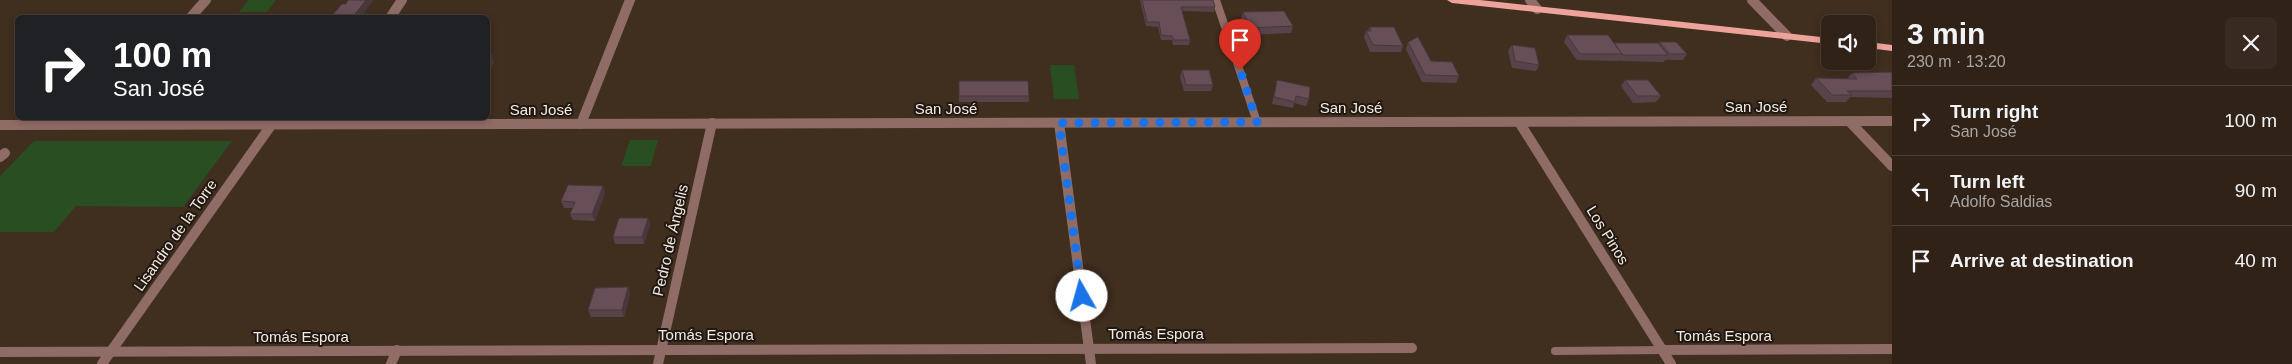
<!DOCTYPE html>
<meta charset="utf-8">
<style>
body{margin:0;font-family:Helvetica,sans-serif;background:#382a20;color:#f1f3f6;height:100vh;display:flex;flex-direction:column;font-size:19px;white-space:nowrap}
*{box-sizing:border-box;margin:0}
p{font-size:16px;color:#a8a4a1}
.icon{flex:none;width:28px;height:28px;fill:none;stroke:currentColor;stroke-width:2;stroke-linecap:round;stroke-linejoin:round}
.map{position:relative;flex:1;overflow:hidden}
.details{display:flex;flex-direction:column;background:#302217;width:400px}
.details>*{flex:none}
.guide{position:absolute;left:15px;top:15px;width:475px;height:105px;border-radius:8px;box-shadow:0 2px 8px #0003,0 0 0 1px #4b3f36;background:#202124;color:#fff;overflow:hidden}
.tools{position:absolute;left:1821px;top:15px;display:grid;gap:10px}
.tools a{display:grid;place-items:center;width:55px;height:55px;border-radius:8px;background:#302217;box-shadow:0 2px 8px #0003,0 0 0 1px #4b3f36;font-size:25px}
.pin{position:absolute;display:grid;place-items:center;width:42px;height:42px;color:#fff;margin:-51px -21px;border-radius:50% 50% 50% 0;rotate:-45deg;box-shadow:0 0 5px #0007}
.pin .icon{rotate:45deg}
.me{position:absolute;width:55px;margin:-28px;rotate:353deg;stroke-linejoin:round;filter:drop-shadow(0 0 4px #0008)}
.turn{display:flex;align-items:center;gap:18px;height:105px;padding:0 15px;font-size:22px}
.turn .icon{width:65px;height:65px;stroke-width:2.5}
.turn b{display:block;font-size:35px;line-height:42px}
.round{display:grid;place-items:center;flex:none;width:52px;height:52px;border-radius:8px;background:#382a20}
.summary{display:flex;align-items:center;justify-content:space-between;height:85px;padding:0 15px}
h1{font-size:30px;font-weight:700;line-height:38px}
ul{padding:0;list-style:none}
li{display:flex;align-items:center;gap:15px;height:70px;padding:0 15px;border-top:1px solid #4b3f36}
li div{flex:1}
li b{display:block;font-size:19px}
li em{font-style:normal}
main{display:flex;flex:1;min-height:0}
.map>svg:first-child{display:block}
.green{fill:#284e22}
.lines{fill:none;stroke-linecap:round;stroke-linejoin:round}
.service{stroke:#906c67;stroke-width:8}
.minor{stroke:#906c67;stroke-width:10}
.tertiary{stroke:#906c67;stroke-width:10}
.primary{fill:#eda39a;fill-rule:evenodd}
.wall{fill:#59434b}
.shaded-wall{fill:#48373d}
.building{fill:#674e57;stroke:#48373d}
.route{stroke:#1a73e8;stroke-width:9;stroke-dasharray:0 16.2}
.labels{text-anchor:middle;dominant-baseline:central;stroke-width:4;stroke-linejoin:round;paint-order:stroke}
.street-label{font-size:15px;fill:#f5eae0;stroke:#201812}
</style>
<main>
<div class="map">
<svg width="1892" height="364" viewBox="0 0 1892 364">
<rect width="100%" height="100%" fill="#402e1f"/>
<g class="green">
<path d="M248,0H276L267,12H239Z"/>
<path d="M1050,65H1074L1079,99H1054Z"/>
<path d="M630,140H658L651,166H621Z"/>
<path d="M34,141H232L183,207L76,206L54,232H0V176Z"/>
</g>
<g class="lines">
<g class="service">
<path d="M1216,0L1257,122"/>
<path d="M1555,351L1663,350"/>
</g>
<g class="minor">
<path d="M1530,0L1537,9"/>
<path d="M1752,0L1787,36"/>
<path d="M190,18L206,0"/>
<path d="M390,18L402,0"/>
<path d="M1849,121L1892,166"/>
<path d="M1519,122L1671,364"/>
<path d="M1059,123L1091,364"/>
<path d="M581,124L630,0"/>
<path d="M0,157L5,153"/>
<path d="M1663,350L1892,349"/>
<path d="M0,352L1412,348"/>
<path d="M102,364L272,124"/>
<path d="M391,364L397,350"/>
<path d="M658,364L712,123"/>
</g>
<path class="tertiary" d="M0,125L1892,121"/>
<g class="primary">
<path d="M1447,0H1480L1830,38V44L1452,3Z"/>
<path d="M1868,42L1892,45V51L1868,48Z"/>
</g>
</g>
<g class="wall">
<path d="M1140,0H1213L1215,7L1214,12L1182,11L1190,40L1189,45H1173L1172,40H1161L1158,27L1146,26Z"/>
<path d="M1243,12L1293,26L1291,33L1249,35L1241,19Z"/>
<path d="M1370,27L1403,46L1401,52H1370L1364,37L1366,31H1368Z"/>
<path d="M1567,35L1614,43H1658L1659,42L1687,54L1683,60H1665L1664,62L1620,61L1619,60L1618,61L1577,60L1564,42Z"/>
<path d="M1408,42L1431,61L1459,76L1456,83L1422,82L1406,49Z"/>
<path d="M1512,45L1539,65L1536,71L1512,68L1508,51Z"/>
<path d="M1182,70L1213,85L1211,91H1184L1180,77Z"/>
<path d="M1892,72V98L1850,97L1846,102H1827L1811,85L1816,78L1847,79L1852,73Z"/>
<path d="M1277,80L1309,99L1306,106L1294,103L1293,108L1272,104Z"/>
<path d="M1625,80L1661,96L1656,102L1633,103L1621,86Z"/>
<path d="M959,81L1029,96V102H959Z"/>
<path d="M605,193L595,221L573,220L570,214L573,208H564L561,201Z"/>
<path d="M648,218L650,225L644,244H615L613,237Z"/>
<path d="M628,287L630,294L624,317H591L588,310Z"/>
</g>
<g class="shaded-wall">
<path d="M366,0H374L360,18H352Z"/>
<path d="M492,55L494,62L488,75V64Z"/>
<path d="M603,186L605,193L595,221L592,214Z"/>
<path d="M648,218L650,225L644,244L642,237Z"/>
<path d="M628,287L630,294L624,317L622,310Z"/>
</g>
<g class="building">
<path d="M348,0H366L352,18H330L342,4H346Z"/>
<path d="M1142,0H1213L1215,7H1181L1190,40H1174L1172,36L1161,35L1159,22H1147Z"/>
<path d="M1284,11L1293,26L1250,28L1243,12Z"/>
<path d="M1370,27H1394L1403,46L1373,45L1366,31H1371Z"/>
<path d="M1567,35H1608L1622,54H1580Z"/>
<path d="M1418,37L1431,61L1452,62L1459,76L1425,75L1408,42Z"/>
<path d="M1659,42H1676L1687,54H1670Z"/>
<path d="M1614,43H1658L1668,55H1623Z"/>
<path d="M1512,45L1535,48L1539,65L1515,61Z"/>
<path d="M488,55H492L488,64Z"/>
<path d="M1182,70H1209L1213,85H1186Z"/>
<path d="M1892,72V91H1847L1852,95H1832L1816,78L1857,79L1852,73Z"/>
<path d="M1277,80L1310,87L1309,99L1296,96L1295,102L1274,97Z"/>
<path d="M1625,80H1648L1661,96H1637Z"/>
<path d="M959,81H1028L1029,96H959Z"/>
<path d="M568,185L603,186L592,214H570L575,202L561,201Z"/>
<path d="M619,218H648L642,237H613Z"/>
<path d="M628,287L622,310H588L595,288Z"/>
</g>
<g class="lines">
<path class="route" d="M1082,296L1059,123L1257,122L1240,70"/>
</g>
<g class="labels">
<g class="street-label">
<text x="1756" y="106">San José</text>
<text x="1351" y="107">San José</text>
<text x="946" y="108">San José</text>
<text x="541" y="109">San José</text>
<text transform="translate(175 235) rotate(-55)">Lisandro de la Torre</text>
<text transform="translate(1608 235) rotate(58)">Los Pinos</text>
<text transform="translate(670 240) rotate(-77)">Pedro de Ángelis</text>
<text x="1156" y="333">Tomás Espora</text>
<text x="706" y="334">Tomás Espora</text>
<text x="1724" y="335">Tomás Espora</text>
<text x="301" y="336">Tomás Espora</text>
</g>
</g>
</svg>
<div class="tools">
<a><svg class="icon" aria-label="sound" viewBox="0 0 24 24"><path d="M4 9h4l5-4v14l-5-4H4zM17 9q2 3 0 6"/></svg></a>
</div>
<div class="pin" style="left:1240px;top:70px;background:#d93025"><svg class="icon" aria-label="arrive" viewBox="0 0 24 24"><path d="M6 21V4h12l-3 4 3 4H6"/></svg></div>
<svg class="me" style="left:1082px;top:296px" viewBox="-20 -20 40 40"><circle r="19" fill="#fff"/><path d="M0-13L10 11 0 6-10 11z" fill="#1a73e8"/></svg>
<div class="guide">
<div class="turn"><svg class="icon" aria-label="right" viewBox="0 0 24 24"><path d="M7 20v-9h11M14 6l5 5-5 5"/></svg><div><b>100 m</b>San José</div></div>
</div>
</div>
<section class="details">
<div class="summary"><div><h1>3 min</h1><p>230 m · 13:20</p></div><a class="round"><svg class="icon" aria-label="close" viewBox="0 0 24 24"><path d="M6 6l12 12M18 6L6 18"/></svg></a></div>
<ul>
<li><svg class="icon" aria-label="right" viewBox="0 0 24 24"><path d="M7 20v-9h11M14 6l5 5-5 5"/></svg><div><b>Turn right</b><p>San José</p></div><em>100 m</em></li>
<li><svg class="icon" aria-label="left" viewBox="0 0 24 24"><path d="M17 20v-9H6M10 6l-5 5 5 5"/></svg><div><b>Turn left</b><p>Adolfo Saldias</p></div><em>90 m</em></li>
<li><svg class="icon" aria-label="arrive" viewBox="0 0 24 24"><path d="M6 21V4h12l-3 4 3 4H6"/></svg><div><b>Arrive at destination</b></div><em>40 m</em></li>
</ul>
</section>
</main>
